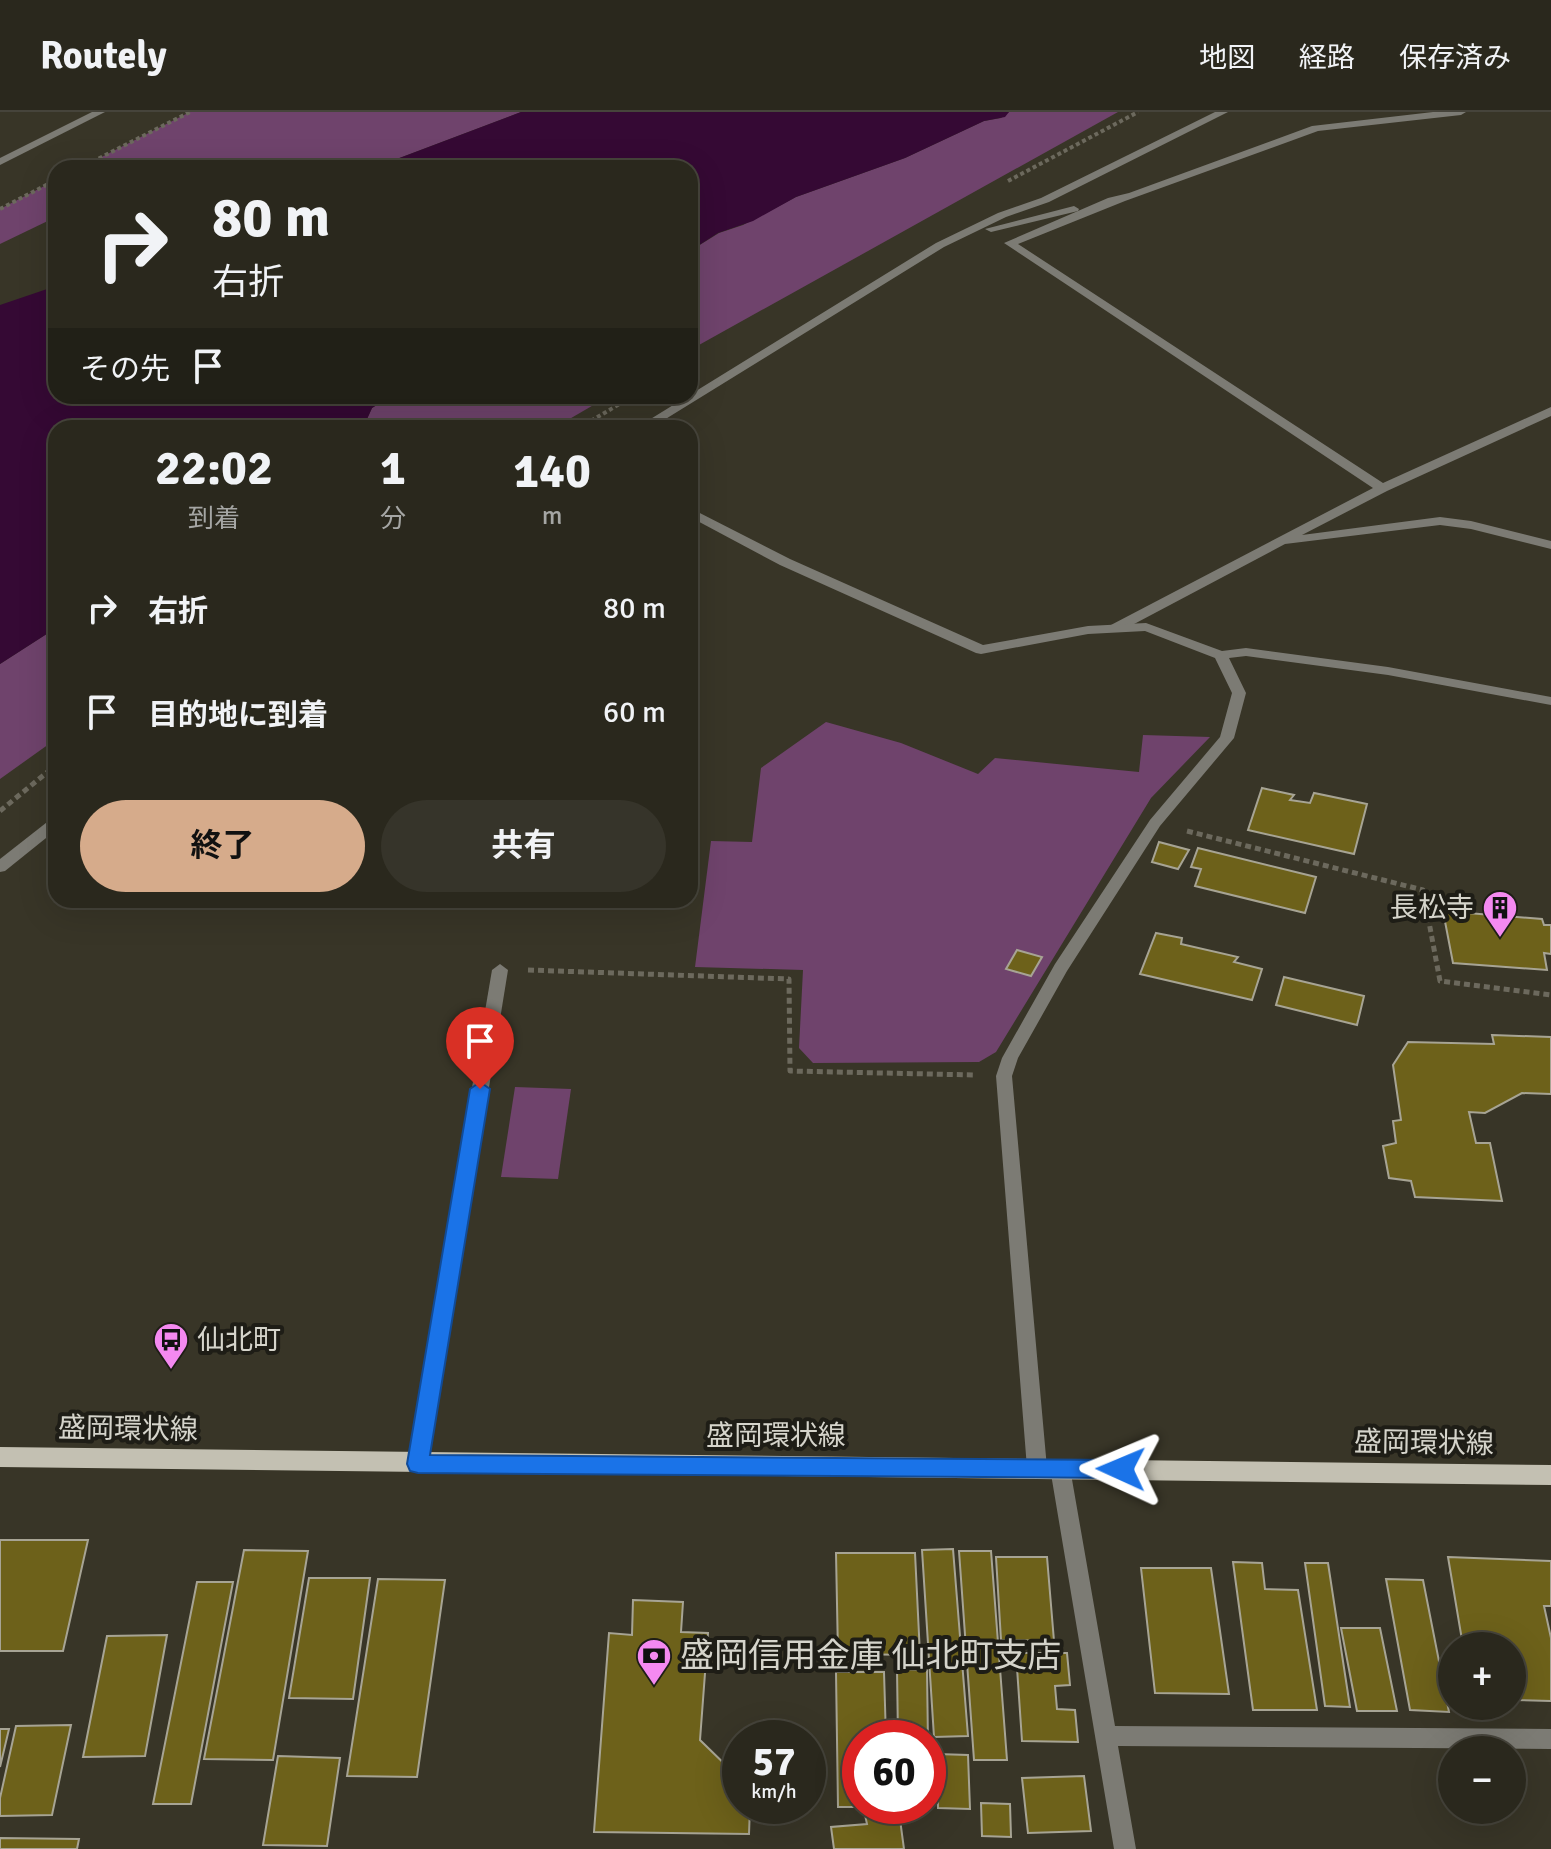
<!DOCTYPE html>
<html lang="ja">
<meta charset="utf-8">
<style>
body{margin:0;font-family:Signika,"Noto Sans JP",sans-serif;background:#36342a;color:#f1f3f6;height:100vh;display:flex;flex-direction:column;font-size:30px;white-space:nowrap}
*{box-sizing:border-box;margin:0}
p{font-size:26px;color:#a5a6a4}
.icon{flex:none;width:44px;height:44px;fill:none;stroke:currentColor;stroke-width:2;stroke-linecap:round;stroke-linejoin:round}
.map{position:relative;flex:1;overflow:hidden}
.side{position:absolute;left:48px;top:308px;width:650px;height:488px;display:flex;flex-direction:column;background:#2a281d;border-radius:24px;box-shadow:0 8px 32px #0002,0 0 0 2px #46443b}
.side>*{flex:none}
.top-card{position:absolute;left:48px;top:48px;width:650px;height:244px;border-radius:24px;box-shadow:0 8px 32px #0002,0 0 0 2px #46443b;background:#2a281d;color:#f1f3f6;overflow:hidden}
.controls{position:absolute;left:1438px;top:1520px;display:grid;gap:16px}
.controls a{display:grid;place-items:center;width:88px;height:88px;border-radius:50%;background:#2a281d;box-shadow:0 8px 32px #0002,0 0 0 2px #46443b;font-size:40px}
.speed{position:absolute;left:722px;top:1608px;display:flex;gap:16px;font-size:40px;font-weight:700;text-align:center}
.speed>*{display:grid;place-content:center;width:104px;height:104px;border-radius:50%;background:#2a281d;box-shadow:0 8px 32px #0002,0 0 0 2px #46443b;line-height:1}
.speed small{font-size:20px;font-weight:400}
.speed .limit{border:12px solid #d22;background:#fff;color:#111}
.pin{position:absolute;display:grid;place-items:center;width:68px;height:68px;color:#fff;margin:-82px -34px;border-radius:50% 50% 50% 0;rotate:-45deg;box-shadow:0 0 8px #0007}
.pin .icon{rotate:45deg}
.me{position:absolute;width:88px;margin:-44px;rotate:271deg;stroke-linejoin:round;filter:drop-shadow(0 0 6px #0008)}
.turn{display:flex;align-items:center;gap:28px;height:168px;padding:0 32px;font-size:36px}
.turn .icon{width:104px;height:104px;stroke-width:2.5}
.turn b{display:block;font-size:56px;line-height:68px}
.then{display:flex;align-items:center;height:76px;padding:0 32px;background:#0003;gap:16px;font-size:30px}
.eta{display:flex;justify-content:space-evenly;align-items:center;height:136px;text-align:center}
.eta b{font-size:48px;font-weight:700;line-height:56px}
.action{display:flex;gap:16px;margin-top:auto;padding:16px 32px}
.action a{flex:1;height:92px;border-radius:48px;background:#d6ab8b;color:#111;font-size:32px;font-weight:700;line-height:92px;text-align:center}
.action a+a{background:#36342a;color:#f1f3f6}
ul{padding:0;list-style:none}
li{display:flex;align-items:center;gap:24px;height:104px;padding:0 32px}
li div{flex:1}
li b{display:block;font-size:30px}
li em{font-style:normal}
header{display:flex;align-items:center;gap:48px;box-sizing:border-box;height:112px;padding:0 40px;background:#2a281d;border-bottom:2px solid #46443b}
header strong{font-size:38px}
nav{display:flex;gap:44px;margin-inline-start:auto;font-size:28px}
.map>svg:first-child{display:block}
.green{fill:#6f436c}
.water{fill:#350934}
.building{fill:#6d611a;stroke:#a7a494;stroke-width:2}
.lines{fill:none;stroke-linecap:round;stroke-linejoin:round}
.path-far1{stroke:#6c695d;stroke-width:4;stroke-dasharray:4 3;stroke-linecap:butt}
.path{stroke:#6c695d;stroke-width:5;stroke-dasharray:6 4;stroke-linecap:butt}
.service{fill:#7c7b74;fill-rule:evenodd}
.minor{fill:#7c7b74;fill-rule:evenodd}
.tertiary{fill:#7c7b74;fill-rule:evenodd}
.primary{fill:#c3c0b2;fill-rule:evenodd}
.route{fill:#1a73e8;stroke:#114b97;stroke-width:2}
.labels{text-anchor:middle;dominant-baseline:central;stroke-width:8;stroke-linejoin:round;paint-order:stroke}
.poi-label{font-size:28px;fill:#d5d4cb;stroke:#1e1d16;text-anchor:end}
.street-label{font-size:28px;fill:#d5d4cb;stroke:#1e1d16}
.near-poi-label{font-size:34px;fill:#d5d4cb;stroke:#1e1d16;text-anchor:start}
</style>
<header>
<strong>Routely</strong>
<nav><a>地図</a><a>経路</a><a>保存済み</a></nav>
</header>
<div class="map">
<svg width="1551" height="1737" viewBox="0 0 1551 1737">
<rect width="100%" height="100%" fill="#383527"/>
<g class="green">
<path d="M190,0H521L373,56H80Z"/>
<path d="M1009,0H1118L690,238V139L719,121L743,113L796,85L905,46L984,9L1001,6Z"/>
<path d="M56,68V105L0,132V97Z"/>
<path d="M391,284H609L554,316H363L372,296Z"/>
<path d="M56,516V627L0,667V552Z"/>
<path d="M826,610L901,631L978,662L995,646L1139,660L1143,623L1210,625L1151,686L996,940L979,950L813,951L799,936L803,858L695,855L711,729L752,730L761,656Z"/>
<path d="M515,975L571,977L558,1067L501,1065Z"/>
</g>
<g class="water">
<path d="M521,0H1009L1005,5L984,9L905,46L796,85L753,109L718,121L690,139V56H373Z"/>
<path d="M56,174V284H391L372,296L363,316H56V516L0,552V193Z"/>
</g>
<g class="building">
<path d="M1262,676L1294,683L1290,688L1310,691L1314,681L1367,692L1354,742L1248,718Z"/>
<path d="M1159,730L1189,738L1178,757L1152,750Z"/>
<path d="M1198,736L1316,765L1305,801L1195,774L1201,757L1191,755Z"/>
<path d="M1443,799L1542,807L1544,813H1551V842L1544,841L1547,858L1453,851Z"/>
<path d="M1156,821L1182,826L1181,832L1238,845L1234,850L1262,857L1252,888L1140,862Z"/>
<path d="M1017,838L1042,845L1031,864L1006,857Z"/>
<path d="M1284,865L1364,884L1357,913L1276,893Z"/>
<path d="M1492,923L1551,925V982L1522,981L1485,1001L1469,1000L1476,1031H1490L1502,1089L1415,1085L1411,1069L1389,1066L1383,1034L1396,1031L1393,1009L1401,1008L1393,953L1408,930L1494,932Z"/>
<path d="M0,1428H88L63,1539H0Z"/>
<path d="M953,1437L968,1624L934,1625L922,1438Z"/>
<path d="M244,1438L308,1439L273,1648L204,1647Z"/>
<path d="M959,1439H991L1007,1648H974Z"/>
<path d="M836,1441H915L920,1543L838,1542Z"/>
<path d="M996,1445H1047L1054,1529L1001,1528Z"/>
<path d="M1448,1445L1551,1449V1494H1544L1551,1526V1589L1512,1588V1534H1463Z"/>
<path d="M1233,1450L1262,1451L1265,1477L1298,1478L1317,1598H1253Z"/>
<path d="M1305,1451H1328L1350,1595L1325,1594Z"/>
<path d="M1141,1456H1211L1229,1582L1155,1581Z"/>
<path d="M309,1466H370L353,1587L289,1586Z"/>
<path d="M378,1467L445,1468L417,1665L347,1664Z"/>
<path d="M1386,1467L1423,1468L1449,1600L1410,1598Z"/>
<path d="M197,1470H233L191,1692H153Z"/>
<path d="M633,1488L683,1490L681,1520L708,1521L700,1628L740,1667V1694H750L749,1722L594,1720L609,1521L632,1523Z"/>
<path d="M1341,1516H1380L1397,1599H1357Z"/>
<path d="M167,1523L145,1644L83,1645L107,1524Z"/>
<path d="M1016,1541H1067L1070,1573L1055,1574L1057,1597L1075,1598L1078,1630L1022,1629Z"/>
<path d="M897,1557L927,1558L928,1632V1626H898Z"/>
<path d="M836,1560H884L886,1626H860V1694L887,1695H838Z"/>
<path d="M71,1613L52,1703L0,1704V1686L16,1614Z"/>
<path d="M0,1617H9L0,1655Z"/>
<path d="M937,1642L968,1643L970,1697L938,1696Z"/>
<path d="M278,1644L340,1646L327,1734L263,1733Z"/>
<path d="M1084,1664L1091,1719L1028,1721L1022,1666Z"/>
<path d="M981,1691L1010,1692L1011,1725L982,1724Z"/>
<path d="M899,1700L904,1737H834L831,1715L867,1712L865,1703Z"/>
<path d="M0,1726L79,1727L77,1737H0Z"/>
</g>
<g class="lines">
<g class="path-far1">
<path d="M80,56L190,0"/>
<path d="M1008,69L1138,0"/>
<path d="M0,97L56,68"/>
<path d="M579,316L633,284"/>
</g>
<g class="path">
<path d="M0,699L56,653"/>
<path d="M1187,719L1423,778L1440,869L1551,883"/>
<path d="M528,858L789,867L790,959L975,963"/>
</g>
<g class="service">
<path d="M1215,0H1228L1049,90L1006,105L944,135L651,316H636L936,131L998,101L1041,86Z"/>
<path d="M1433,0H1466L1461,3L1318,19L1125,89L1018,132L1383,371L1551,295V304L1387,379L1302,423L1440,405L1471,409L1551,429V437L1471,417L1440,413L1285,432L1119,520H1109L1107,517L1109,514L1373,376L1004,131L1108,86L1129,81L1312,14Z"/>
<path d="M1074,94L1079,97L1078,99L991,120L985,117Z"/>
</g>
<g class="minor">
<path d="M690,396L790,447L983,533L1088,514L1146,511L1222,539L1246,536L1388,555L1551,585V593L1388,563L1246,544L1229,546L1246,581L1234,626L1160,714L1067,859L1018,946L1012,964L1047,1356L1044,1362L1037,1364L1030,1362L1027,1356L996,964L1002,946L1055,852L1150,708L1220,625L1232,581L1215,546L1145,519L1088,522L981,542L976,541L780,453L690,405Z"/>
<path d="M56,705V718L5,759L0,760V747L51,707Z"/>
<path d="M500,852L508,858L428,1352L425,1358L418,1360L411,1358L408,1352L492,858Z"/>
<path d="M1060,1348L1067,1350L1070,1356L1115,1614L1551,1617V1637L1118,1634L1136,1737H1114L1050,1356L1053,1350Z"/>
</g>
<path class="tertiary" d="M92,0H105L0,53V46Z"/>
<path class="primary" d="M0,1335L1551,1353V1373L0,1355Z"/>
</g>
<path class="route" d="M480,970L490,977L430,1343L1121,1348L1129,1350L1132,1357L1129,1364L1121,1366L418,1361L410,1359L407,1352L470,977Z"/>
<defs>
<symbol id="building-pin" viewBox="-11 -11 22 30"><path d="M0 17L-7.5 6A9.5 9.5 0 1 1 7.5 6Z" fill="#f489f0" stroke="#1e1d16"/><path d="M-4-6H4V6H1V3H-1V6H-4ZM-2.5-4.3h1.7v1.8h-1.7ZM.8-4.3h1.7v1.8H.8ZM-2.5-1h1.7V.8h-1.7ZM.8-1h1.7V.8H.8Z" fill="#111"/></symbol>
<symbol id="bus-pin" viewBox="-11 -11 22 30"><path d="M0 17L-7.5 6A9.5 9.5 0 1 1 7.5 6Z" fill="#f489f0" stroke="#1e1d16"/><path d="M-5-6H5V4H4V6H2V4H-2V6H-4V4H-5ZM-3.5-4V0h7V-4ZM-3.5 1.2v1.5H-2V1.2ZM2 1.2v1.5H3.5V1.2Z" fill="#111"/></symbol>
<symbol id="bank-pin" viewBox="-11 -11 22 30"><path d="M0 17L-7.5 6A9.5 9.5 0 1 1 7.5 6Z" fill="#f489f0" stroke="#1e1d16"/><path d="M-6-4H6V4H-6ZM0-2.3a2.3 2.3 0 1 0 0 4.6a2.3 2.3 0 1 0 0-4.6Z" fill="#111"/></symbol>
</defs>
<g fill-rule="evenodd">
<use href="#building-pin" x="1480" y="776" width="40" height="54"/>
<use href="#bus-pin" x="151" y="1208" width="40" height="54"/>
<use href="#bank-pin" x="634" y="1524" width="40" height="54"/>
</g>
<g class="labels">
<g class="poi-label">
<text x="1474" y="796">長松寺</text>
<text x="197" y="1228" text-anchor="start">仙北町</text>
</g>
<g class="street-label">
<text transform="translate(128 1317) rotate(1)">盛岡環状線</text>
<text x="776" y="1324">盛岡環状線</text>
<text transform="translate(1424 1331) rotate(1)">盛岡環状線</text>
</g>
<g class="near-poi-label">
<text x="680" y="1544">盛岡信用金庫 仙北町支店</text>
</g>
</g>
</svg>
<div class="controls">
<a>+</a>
<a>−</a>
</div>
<div class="speed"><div>57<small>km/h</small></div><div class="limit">60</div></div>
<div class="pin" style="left:480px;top:977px;background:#d93025"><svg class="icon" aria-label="arrive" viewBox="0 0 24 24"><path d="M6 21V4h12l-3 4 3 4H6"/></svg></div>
<svg class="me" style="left:1121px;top:1357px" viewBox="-20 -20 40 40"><path d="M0-17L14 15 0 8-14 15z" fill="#1a73e8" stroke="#fff" stroke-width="4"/></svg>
<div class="top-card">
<div class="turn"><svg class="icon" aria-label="right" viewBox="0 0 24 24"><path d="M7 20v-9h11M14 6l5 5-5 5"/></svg><div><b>80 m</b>右折</div></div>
<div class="then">その先<svg class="icon" aria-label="arrive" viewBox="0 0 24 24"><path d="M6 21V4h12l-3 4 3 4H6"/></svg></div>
</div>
<section class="side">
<div class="eta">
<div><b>22:02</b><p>到着</p></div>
<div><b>1</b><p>分</p></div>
<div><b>140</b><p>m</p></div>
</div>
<ul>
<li><svg class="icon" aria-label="right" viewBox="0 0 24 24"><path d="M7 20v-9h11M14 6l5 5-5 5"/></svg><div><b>右折</b></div><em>80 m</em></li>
<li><svg class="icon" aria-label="arrive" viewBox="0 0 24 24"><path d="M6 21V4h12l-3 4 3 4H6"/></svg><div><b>目的地に到着</b></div><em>60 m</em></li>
</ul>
<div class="action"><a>終了</a><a>共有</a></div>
</section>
</div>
